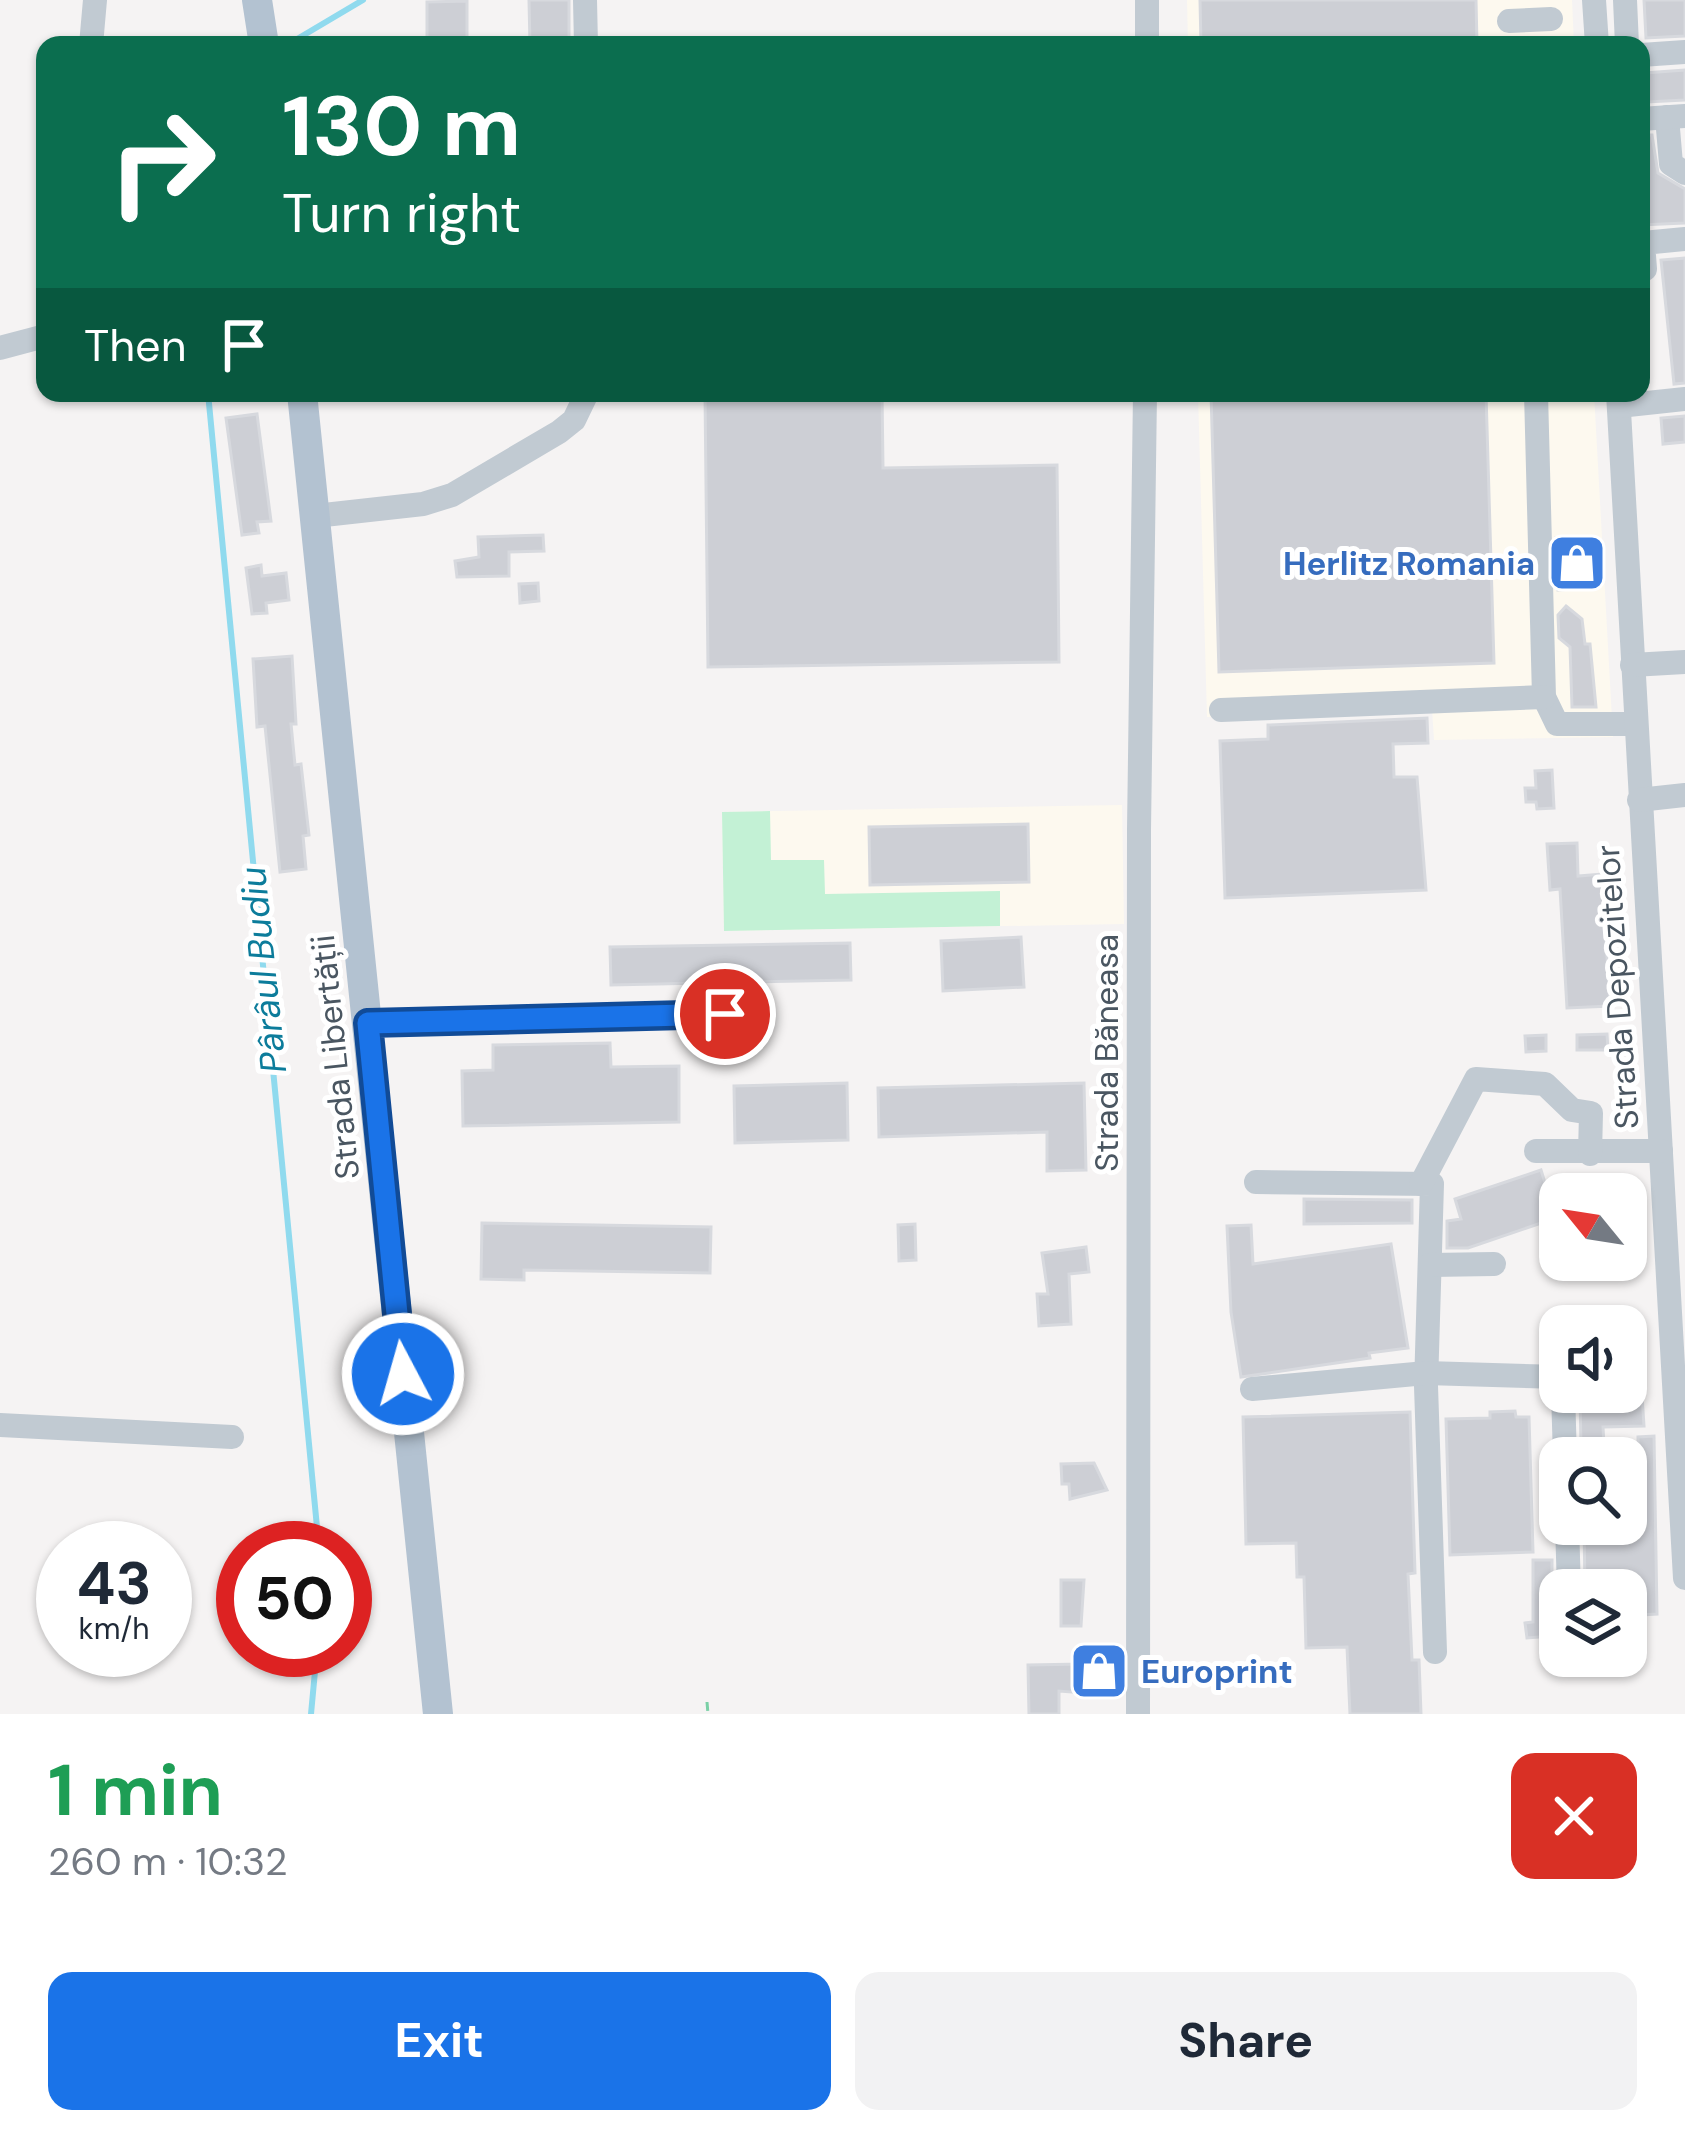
<!DOCTYPE html>
<meta charset="utf-8">
<style>
body{margin:0;font-family:"DM Sans",sans-serif;background:#f2f2f3;color:#1f2937;height:100vh;display:flex;flex-direction:column;font-size:45px;white-space:nowrap}
*{box-sizing:border-box;margin:0}
p{font-size:39px;color:#747a83}
.icon{flex:none;width:66px;height:66px;fill:none;stroke:currentColor;stroke-width:2;stroke-linecap:round;stroke-linejoin:round}
.map{position:relative;height:1714px;overflow:hidden}
.details{display:flex;flex-direction:column;background:#fff;flex:1}
.details>*{flex:none}
.hud{position:absolute;left:36px;top:36px;width:1614px;height:366px;border-radius:24px;box-shadow:0 3px 9px #0004;background:#0b6e4f;color:#fff;overflow:hidden}
.needle{width:78px;rotate:300deg}
.fabs{position:absolute;left:1539px;top:1173px;display:grid;gap:24px}
.fabs a{display:grid;place-items:center;width:108px;height:108px;border-radius:24px;background:#fff;box-shadow:0 3px 9px #0004;font-size:60px}
.speed{position:absolute;left:36px;top:1521px;display:flex;gap:24px;font-size:60px;font-weight:700;text-align:center}
.speed>*{display:grid;place-content:center;width:156px;height:156px;border-radius:50%;background:#fff;box-shadow:0 3px 9px #0004;line-height:1}
.speed small{font-size:30px;font-weight:400}
.speed .limit{border:18px solid #d22;background:#fff;color:#111}
.pin{position:absolute;display:grid;place-items:center;width:102px;height:102px;color:#fff;margin:-51px;border:6px solid #fff;border-radius:50%;box-shadow:0 3px 12px #0007}
.me{position:absolute;width:132px;margin:-66px;rotate:354deg;stroke-linejoin:round;filter:drop-shadow(0 0 9px #0008)}
.turn{display:flex;align-items:center;gap:42px;height:252px;padding:0 48px;font-size:54px}
.turn .icon{width:156px;height:156px;stroke-width:2.5}
.turn b{display:block;font-size:84px;line-height:102px}
.then{display:flex;align-items:center;height:114px;padding:0 48px;background:#0003;gap:24px;font-size:45px}
.round{display:grid;place-items:center;flex:none;width:126px;height:126px;border-radius:24px;background:#f2f2f3}
.overview{display:flex;align-items:center;justify-content:space-between;height:204px;padding:0 48px}
h1{font-size:72px;font-weight:700;line-height:90px;color:#1e9e55}
.button{display:flex;gap:24px;margin-top:auto;padding:24px 48px}
.button a{flex:1;height:138px;border-radius:24px;background:#1a73e8;color:#fff;font-size:48px;font-weight:700;line-height:138px;text-align:center}
.button a+a{background:#f2f2f3;color:#1f2937}
.map>svg:first-child{display:block}
.commercial{fill:#fdf9ef}
.green{fill:#c3f1d5}
.lines{fill:none;stroke-linecap:round;stroke-linejoin:round}
.stream{stroke:#90daee;stroke-width:6}
.building{fill:#cdcfd5;stroke:#d7d9de;stroke-width:3}
.path{stroke:#7ad0a6;stroke-width:3;stroke-dasharray:9 6;stroke-linecap:butt}
.minor{stroke:#c1cad2;stroke-width:24}
.major{stroke:#b3c2d1;stroke-width:30}
.route-casing{stroke:#114b97;stroke-width:30}
.route{stroke:#1a73e8;stroke-width:21}
.labels{text-anchor:middle;dominant-baseline:central;stroke-width:10;stroke-linejoin:round;paint-order:stroke}
.shop-label{font-size:33px;font-weight:bold;fill:#366cbe;stroke:#fff;text-anchor:end}
.street-label{font-size:33px;fill:#4a5661;stroke:#fff}
.water-label{font-size:36px;font-style:italic;fill:#0c7c9b;stroke:#fff}
</style>
<div class="map">
<svg width="1685" height="1714" viewBox="0 0 1685 1714">
<rect width="100%" height="100%" fill="#f5f3f3"/>
<g class="commercial">
<path d="M1187,0H1572L1574,45H1188Z"/>
<path d="M1198,393H1594L1613,737L1434,740L1432,709L1207,717Z"/>
<path d="M1122,805L1124,924L724,931L722,812Z"/>
</g>
<path class="green" d="M770,811L771,860H824L825,894L1000,891V926L724,931L722,812Z"/>
<g class="lines">
<g class="stream">
<path d="M287,45L363,0"/>
<path d="M208,393L319,1548"/>
<path d="M311,1714L317,1650"/>
</g>
</g>
<g class="building">
<path d="M529,0H569V45H530Z"/>
<path d="M1200,0H1476L1477,45H1201Z"/>
<path d="M1644,0H1685V36L1646,38Z"/>
<path d="M467,1V45H427V2Z"/>
<path d="M1685,70V100L1647,102L1645,73Z"/>
<path d="M1641,135H1652L1658,173L1685,189V223L1641,225Z"/>
<path d="M1685,258V383L1674,384L1661,260Z"/>
<path d="M705,393H882L883,468L1057,465L1059,662L708,667Z"/>
<path d="M1211,393H1486L1494,663L1219,672Z"/>
<path d="M257,414L271,521L257,522L259,533L242,535L226,418Z"/>
<path d="M1685,416V442L1663,444L1661,418Z"/>
<path d="M543,535L544,551L509,552V576L457,577L455,561L479,557L478,537Z"/>
<path d="M1589,537L1591,588L1558,590L1556,538Z"/>
<path d="M261,565L262,576L286,573L289,600L266,603L267,613L252,614L246,568Z"/>
<path d="M538,583L539,601L520,603L519,584Z"/>
<path d="M1566,606L1582,619L1585,644H1590L1596,707H1572L1570,647L1559,638L1558,615Z"/>
<path d="M292,656L296,724H291L295,765L301,764L309,835L303,836L306,869L280,872L265,726L257,727L253,659Z"/>
<path d="M1427,718L1428,743L1393,744L1394,777H1417L1426,890L1225,898L1220,741L1268,739V725Z"/>
<path d="M1552,770L1554,808L1537,809L1536,802H1526L1525,788H1536L1535,771Z"/>
<path d="M1028,824L1029,882L870,885L869,827Z"/>
<path d="M1577,843L1578,876L1602,874L1610,1006L1567,1008L1560,889L1550,890L1547,844Z"/>
<path d="M1021,937L1024,987L943,991L941,941Z"/>
<path d="M850,943L851,980L611,985L610,947Z"/>
<path d="M1607,1034L1608,1050H1577V1035Z"/>
<path d="M1546,1035V1051L1526,1052L1525,1036Z"/>
<path d="M610,1043L611,1067L679,1066V1122L463,1126L462,1071L493,1070V1045Z"/>
<path d="M847,1083L848,1140L735,1143L734,1086Z"/>
<path d="M1084,1083L1086,1170L1047,1171V1132L879,1137L878,1088Z"/>
<path d="M1541,1170L1556,1218L1468,1248H1447V1221L1461,1219L1455,1199Z"/>
<path d="M1304,1199L1412,1200V1223L1304,1224Z"/>
<path d="M482,1223L711,1227L710,1273L524,1270V1280L481,1279Z"/>
<path d="M915,1224L916,1260L899,1261L898,1225Z"/>
<path d="M1251,1225L1253,1264L1391,1244L1408,1348L1369,1353L1370,1358L1241,1377L1231,1312L1227,1226Z"/>
<path d="M1086,1247L1089,1272L1069,1274L1071,1324L1039,1326L1037,1294H1048L1042,1253Z"/>
<path d="M1634,1261L1635,1275L1614,1276L1613,1262Z"/>
<path d="M1642,1395L1644,1426L1603,1427L1604,1445L1581,1446L1580,1397Z"/>
<path d="M1515,1411L1516,1417H1529L1533,1552L1450,1555L1446,1419L1490,1418V1412Z"/>
<path d="M1410,1412L1415,1573L1408,1574L1412,1660H1419L1421,1714H1350L1347,1647L1306,1648L1304,1577H1297L1296,1543L1246,1544L1243,1417Z"/>
<path d="M1654,1436L1657,1614L1640,1615L1641,1633H1626V1590H1585L1584,1524H1626V1461H1638V1437Z"/>
<path d="M1094,1463L1107,1490L1070,1499L1069,1484H1062L1061,1464Z"/>
<path d="M1533,1560H1552V1636L1527,1638L1525,1623L1533,1622Z"/>
<path d="M1061,1580H1084L1081,1626H1061Z"/>
<path d="M1084,1645L1113,1647L1109,1695L1059,1691V1714H1029L1028,1665L1083,1664Z"/>
</g>
<g class="lines">
<path class="path" d="M707,1702L708,1714"/>
<g class="minor">
<path d="M585,0L586,45"/>
<path d="M1147,0V45"/>
<path d="M1594,0L1597,45"/>
<path d="M1625,0L1627,45"/>
<path d="M1509,21L1551,19"/>
<path d="M91,45L95,0"/>
<path d="M1641,55L1685,52"/>
<path d="M1667,117L1671,164L1685,173"/>
<path d="M1641,119L1685,116"/>
<path d="M1641,269H1645L1643,243L1685,239"/>
<path d="M0,348L45,336"/>
<path d="M1536,393L1544,697L1557,724H1635"/>
<path d="M1618,393L1685,1578"/>
<path d="M1619,406L1685,399"/>
<path d="M315,516L423,504L452,495L559,432L574,420L587,393"/>
<path d="M1632,665L1685,662"/>
<path d="M1221,710L1544,697"/>
<path d="M1639,800L1685,795"/>
<path d="M368,1023L725,1014"/>
<path d="M1536,1151H1661"/>
<path d="M1256,1182L1432,1184L1426,1386L1435,1652"/>
<path d="M1421,1184L1476,1079L1545,1084L1572,1110L1591,1113L1590,1154"/>
<path d="M1430,1265L1494,1264"/>
<path d="M1252,1389L1426,1373L1560,1377"/>
<path d="M1563,1392L1565,1458"/>
<path d="M0,1425L232,1437"/>
<path d="M1567,1524L1569,1590"/>
<path d="M1138,1714L1139,830L1145,393"/>
</g>
<g class="major">
<path d="M257,0L264,45"/>
<path d="M302,393L438,1714"/>
</g>
</g>
<g class="lines">
<defs>
<path id="route" d="M403,1374L368,1023L725,1014"/>
</defs>
<use href="#route" class="route-casing"/>
<use href="#route" class="route"/>
</g>
<defs>
<symbol id="shop-square" viewBox="-11 -11 22 22"><rect x="-9" y="-9" width="18" height="18" rx="4" fill="#3f7fe0" stroke="#fff"/><path d="M-5-2.5h2.3a2.7 3.5 0 0 1 5.4 0H5L5.5 6h-11ZM-1.5-2.5h3a1.5 2.3 0 0 0-3 0Z" fill="#fff"/></symbol>
</defs>
<g fill-rule="evenodd">
<use href="#shop-square" x="1544" y="530" width="66" height="66"/>
<use href="#shop-square" x="1066" y="1638" width="66" height="66"/>
</g>
<g class="labels">
<g class="shop-label">
<text x="1535" y="563">Herlitz Romania</text>
<text x="1141" y="1671" text-anchor="start">Europrint</text>
</g>
<g class="street-label">
<text transform="translate(1617 987) rotate(-94)">Strada Depozitelor</text>
<text transform="translate(1106 1053) rotate(-90)">Strada Băneasa</text>
<text transform="translate(335 1057) rotate(-96)">Strada Libertății</text>
</g>
<g class="water-label">
<text transform="translate(263 970) rotate(-96)">Pârâul Budiu</text>
</g>
</g>
</svg>
<div class="fabs">
<a><svg class="needle" viewBox="-14 -14 28 28"><path d="M0-13l5 13h-10z" fill="#e53935"/><path d="M0 13l5-13h-10z" fill="#747a83"/></svg></a>
<a><svg class="icon" aria-label="sound" viewBox="0 0 24 24"><path d="M4 9h4l5-4v14l-5-4H4zM17 9q2 3 0 6"/></svg></a>
<a><svg class="icon" aria-label="search" viewBox="0 0 24 24"><circle cx="10" cy="10" r="6"/><path d="M15 15l6 6"/></svg></a>
<a><svg class="icon" aria-label="layers" viewBox="0 0 24 24"><path d="M12 4l9 5-9 5-9-5zM3 14l9 5 9-5"/></svg></a>
</div>
<div class="speed"><div>43<small>km/h</small></div><div class="limit">50</div></div>
<div class="pin" style="left:725px;top:1014px;background:#d93025"><svg class="icon" aria-label="arrive" viewBox="0 0 24 24"><path d="M6 21V4h12l-3 4 3 4H6"/></svg></div>
<svg class="me" style="left:403px;top:1374px" viewBox="-20 -20 40 40"><circle r="17" fill="#1a73e8" stroke="#fff" stroke-width="3"/><path d="M0-11L8 9 0 5-8 9z" fill="#fff"/></svg>
<div class="hud">
<div class="turn"><svg class="icon" aria-label="right" viewBox="0 0 24 24"><path d="M7 20v-9h11M14 6l5 5-5 5"/></svg><div><b>130 m</b>Turn right</div></div>
<div class="then">Then<svg class="icon" aria-label="arrive" viewBox="0 0 24 24"><path d="M6 21V4h12l-3 4 3 4H6"/></svg></div>
</div>
</div>
<section class="details">
<div class="overview"><div><h1>1 min</h1><p>260 m · 10:32</p></div><a class="round" style="background:#d93025;color:#fff"><svg class="icon" aria-label="close" viewBox="0 0 24 24"><path d="M6 6l12 12M18 6L6 18"/></svg></a></div>
<div class="button"><a>Exit</a><a>Share</a></div>
</section>
